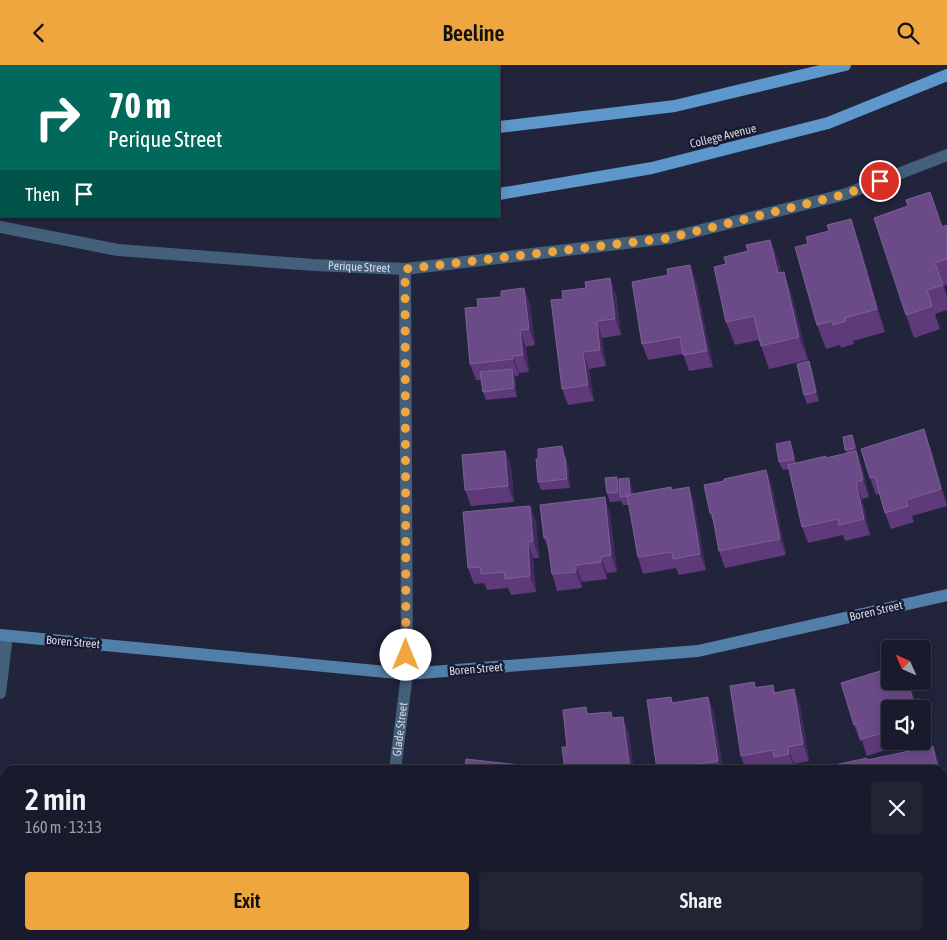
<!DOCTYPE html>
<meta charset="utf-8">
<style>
body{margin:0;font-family:"Asap Condensed",sans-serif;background:#222434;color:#f1f3f6;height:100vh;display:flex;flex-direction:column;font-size:19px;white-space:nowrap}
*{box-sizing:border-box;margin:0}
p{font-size:16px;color:#9fa1a9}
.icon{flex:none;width:28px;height:28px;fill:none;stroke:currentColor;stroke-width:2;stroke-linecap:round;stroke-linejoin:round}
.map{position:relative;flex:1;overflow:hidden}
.details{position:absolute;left:0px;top:700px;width:948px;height:175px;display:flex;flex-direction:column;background:#191b2c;border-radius:15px 15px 0 0;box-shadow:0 2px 12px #0003,0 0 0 1px #373948}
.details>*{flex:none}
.banner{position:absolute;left:0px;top:0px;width:500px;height:152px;box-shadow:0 2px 12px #0003,0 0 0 1px #373948;background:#00695c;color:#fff;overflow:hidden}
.needle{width:32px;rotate:315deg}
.fabs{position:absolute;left:881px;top:575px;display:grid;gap:10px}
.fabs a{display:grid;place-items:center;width:50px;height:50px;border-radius:5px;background:#191b2c;box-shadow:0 2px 12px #0003,0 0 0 1px #373948;font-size:25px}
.pin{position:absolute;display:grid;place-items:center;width:42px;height:42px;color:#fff;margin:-21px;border:2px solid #fff;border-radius:50%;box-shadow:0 1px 5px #0007}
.me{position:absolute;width:55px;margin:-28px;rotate:0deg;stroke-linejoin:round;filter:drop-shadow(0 0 4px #0008)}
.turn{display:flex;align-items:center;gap:18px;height:105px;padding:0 25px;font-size:22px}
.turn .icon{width:65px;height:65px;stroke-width:2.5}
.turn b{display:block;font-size:35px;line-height:42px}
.then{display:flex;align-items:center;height:48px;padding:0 25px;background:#0003;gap:10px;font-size:19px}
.round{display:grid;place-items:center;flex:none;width:52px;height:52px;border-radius:5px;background:#222434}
.overview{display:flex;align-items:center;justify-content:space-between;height:85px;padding:0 25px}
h1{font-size:30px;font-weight:600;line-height:38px}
.cta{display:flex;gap:10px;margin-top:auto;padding:10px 25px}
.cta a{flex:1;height:58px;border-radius:5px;background:#f0a63f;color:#111;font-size:20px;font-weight:600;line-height:58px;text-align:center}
.cta a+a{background:#222434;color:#f1f3f6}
header{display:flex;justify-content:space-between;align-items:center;height:65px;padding:0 25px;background:#f0a63f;color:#111;font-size:22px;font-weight:600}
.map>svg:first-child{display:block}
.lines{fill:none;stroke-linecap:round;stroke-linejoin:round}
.street{stroke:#445f79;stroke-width:12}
.secondary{stroke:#527fa8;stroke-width:12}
.primary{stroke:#5d97cc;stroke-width:12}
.wall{fill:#5f3a7b;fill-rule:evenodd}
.shaded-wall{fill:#412a5d}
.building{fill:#6b4b87;stroke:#7c6196}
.route{stroke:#f0a63f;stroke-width:9;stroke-dasharray:0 16.2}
.labels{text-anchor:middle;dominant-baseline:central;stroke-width:5;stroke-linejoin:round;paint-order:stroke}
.street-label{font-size:12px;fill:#d4d7e6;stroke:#181a30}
</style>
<header><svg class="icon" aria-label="back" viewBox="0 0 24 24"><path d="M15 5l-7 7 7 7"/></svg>Beeline<svg class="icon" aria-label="search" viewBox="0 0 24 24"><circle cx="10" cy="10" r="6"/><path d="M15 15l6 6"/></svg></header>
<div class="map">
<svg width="947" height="875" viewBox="0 0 947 875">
<rect width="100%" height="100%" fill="#21243b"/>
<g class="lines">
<g class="street">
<path id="s1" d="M0,162L118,185L314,200L405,204L669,173L846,129L947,90"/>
<path d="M0,628L7,571"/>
<path id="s2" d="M395,705L407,609L405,204"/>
<path d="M376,875L377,870"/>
</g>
<path class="secondary" d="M0,570L407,609L698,586L947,530"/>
<g class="primary">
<path d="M0,21L1,22"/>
<path d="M499,62L675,41L845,0"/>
<path d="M0,76L1,77"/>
<path d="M499,129L652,103L828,58L947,10"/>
</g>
</g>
<g class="wall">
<path d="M908,141L947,164V220L944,221L947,231V245L935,249L940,264L914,273L906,250Z"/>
<path d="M770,175L779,198L781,208L792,231L808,295L769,304L761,281L759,275L735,280L726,257V199L748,186Z"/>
<path d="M859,177L885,267L853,276L854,279L841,283L840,280L826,284L817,260Z"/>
<path d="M610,213L616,230L621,270L602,273L606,301L589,304L594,336L568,340L562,324L586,223Z"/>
<path d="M696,216L713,302L689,306L683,289L648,295L642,279Z"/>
<path d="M524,223L530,239L535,280L526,282L529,307L519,308V311H515L517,332L486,335L483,327L481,315H476L470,299L478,242Z"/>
<path d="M812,305L819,336L807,339L804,330Z"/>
<path d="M790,376L793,384L796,398L826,393L847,388L845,385L855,378L857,387L862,402L869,432L862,434L870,470L845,476L843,470L808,478L802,462L789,404L783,405L779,397Z"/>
<path d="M562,381L568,400L570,423L541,425L538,417V394Z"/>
<path d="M930,381L947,441L912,451L914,457L891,464L885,448L879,429L876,430L870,413Z"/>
<path d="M505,386L511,402L514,437L471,441L465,425Z"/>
<path d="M766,405L772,421L786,490L725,503L719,486L714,459L710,448Z"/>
<path d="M617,412L619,418L632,422L633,429L672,425L689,422L694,438L706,505L679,510L676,503L643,509L638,492L629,440H623L621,436L610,437L607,428Z"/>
<path d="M530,441L536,457L539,493H533L536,527L511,530L508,523L487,525L484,518L474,519L468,503Z"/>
<path d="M610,448L617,507L607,508V514L582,517V523L557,526L552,509L549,485L544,473Z"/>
<path d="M890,616H909L914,635L919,634L932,674L893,686L892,683L867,691L862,676H860L854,660ZM890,644H922V676H890Z"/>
<path d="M754,617L756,622L773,620L775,627L800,640L809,696L794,699L795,705H779L778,702L760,705H746L741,691Z"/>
<path d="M671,632L673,638L708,632L714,649L723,705H657Z"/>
<path d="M942,743L946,758L942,759Z"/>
<path d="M491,870H518L517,873Z"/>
<path d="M917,870H933L931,875H928Z"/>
</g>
<g class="shaded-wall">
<path d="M851,154L859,177L885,267L877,244Z"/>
<path d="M770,175L779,198L787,232L778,208Z"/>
<path d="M935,198L944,221L947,233L943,220Z"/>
<path d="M690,200L696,216L713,302L707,286Z"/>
<path d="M784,207L792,231L808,295L799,272Z"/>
<path d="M610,213L616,230L621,270L615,254Z"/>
<path d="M524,223L530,239L535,280L529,264Z"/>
<path d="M597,256L602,273L606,301L600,285Z"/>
<path d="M520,265L526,282L529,307L523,290Z"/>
<path d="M583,287L589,304L594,336L588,320Z"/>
<path d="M513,291L519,308V311L513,294Z"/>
<path d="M809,296L812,305L819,336L816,327Z"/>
<path d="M512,304L515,312L517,332L514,323Z"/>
<path d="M924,364L930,381L947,439L941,424Z"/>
<path d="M852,370L855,378L857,387L862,402L869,432L863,415Z"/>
<path d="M790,376L793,384L797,403L794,394Z"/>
<path d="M562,381L568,400L570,423L567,414Z"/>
<path d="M505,386L511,402L514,437L508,421Z"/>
<path d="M766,405L772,421L786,490L780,474Z"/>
<path d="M617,412L620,420V432L618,427Z"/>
<path d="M629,413L632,422L634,439L630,431Z"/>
<path d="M856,417L862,434L870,470L864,454Z"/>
<path d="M689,422L694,438L706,505L700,489Z"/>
<path d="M605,432L610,448L617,507L611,490Z"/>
<path d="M530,441L536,457L539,493L533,476Z"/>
<path d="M528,477L533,493L536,527L530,511Z"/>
<path d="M601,492L607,508V514L601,497Z"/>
<path d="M576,500L582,517V523L576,507Z"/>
<path d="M907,616H909L917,644L913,635Z"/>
<path d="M794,624L800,640L809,696L803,679Z"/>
<path d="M708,632L714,649L723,705H721L718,696Z"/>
<path d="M919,634L925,650L932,674L926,658Z"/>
<path d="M623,652L629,668L634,705H630Z"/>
<path d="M933,681L939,697L941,705H938Z"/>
<path d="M788,682L794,699L795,705L789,689Z"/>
<path d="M942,743L946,758L942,749Z"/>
<path d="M928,870H933L931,875H930Z"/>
</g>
<g class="building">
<path d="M930,127L942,162L946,160L947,164V194L935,198L943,220L927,225L932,241L906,250L874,153L908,141L906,135Z"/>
<path d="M851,154L877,244L845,253L846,256L833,260L832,256L817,260L795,182L808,179L806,172L829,166L827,160Z"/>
<path d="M770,175L778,208L784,207L799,272L761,281L754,251L726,257L714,202L726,199L724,192L748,186L746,180Z"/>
<path d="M690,200L707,286L683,290L680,272L642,279L632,217L668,210L667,204Z"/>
<path d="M610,213L615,254L597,256L600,285L583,287L588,320L562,324L551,235L563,234L562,226L586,223L585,217Z"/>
<path d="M524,223L529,264L520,265L523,290L513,291V294L470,299L465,243L478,242L477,234L501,232V226Z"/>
<path d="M809,296L816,327L804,330L797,299Z"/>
<path d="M512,304L514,323L483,327L480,307Z"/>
<path d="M924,364L941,424L906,435L908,441L885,448L875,412L870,413L861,384Z"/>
<path d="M852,370L855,383L845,385L843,372Z"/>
<path d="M790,376L794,394L779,397L776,379Z"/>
<path d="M562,381L564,392H565L567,414L538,417L536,394H538V384Z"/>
<path d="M505,386L508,421L465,425L462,390Z"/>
<path d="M856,386L863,415L856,417L864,454L839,460L838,454L802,462L788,400L826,391V393Z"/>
<path d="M766,405L780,474L719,486L712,448H710L704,420L724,416V414Z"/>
<path d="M617,412L618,427L607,428L605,413Z"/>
<path d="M629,413L630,429L627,430L628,431L620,432L619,414Z"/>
<path d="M671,422L672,425L689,422L700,489L673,494L672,487L638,492L627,430Z"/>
<path d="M605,432L611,490L601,492V497L576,500V507L552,509L547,472L544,473L540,440Z"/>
<path d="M530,441L533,476L528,477L530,511L505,514L504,507L481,509L480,502L468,503L463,447Z"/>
<path d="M890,603V616H907L913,635L919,634L922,644H890V669L887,670L886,667L861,674L857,659L854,660L841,618Z"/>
<path d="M754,617L755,623L773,620L774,628L794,624L803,679L788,682L789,689L774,692L773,685L741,691L730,621Z"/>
<path d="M671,632L672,638L708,632L718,696L679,702V705H657L647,635Z"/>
<path d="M586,642L587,649L611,647L612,653L623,652L630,705H565L562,682H567L563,645Z"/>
<path d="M922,645L926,658L922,659Z"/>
<path d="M933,681L938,705H826L825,702L867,693V695Z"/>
<path d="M466,694L529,701L528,705H465Z"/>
<path d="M819,870H873L878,875H814Z"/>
<path d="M439,871L480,875H438Z"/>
</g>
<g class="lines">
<path class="route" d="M406,590L405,204L669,173L846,129L880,116"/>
</g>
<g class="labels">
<g class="street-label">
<text transform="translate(723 71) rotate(-14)">College Avenue</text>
<text stroke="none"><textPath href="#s1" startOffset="362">Perique Street</textPath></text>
<text transform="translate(876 546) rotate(-13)">Boren Street</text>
<text transform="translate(73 577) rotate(5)">Boren Street</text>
<text transform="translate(476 604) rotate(-5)">Boren Street</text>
<text stroke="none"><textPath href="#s2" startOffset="41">Glade Street</textPath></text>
</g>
</g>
</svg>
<div class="fabs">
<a><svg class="needle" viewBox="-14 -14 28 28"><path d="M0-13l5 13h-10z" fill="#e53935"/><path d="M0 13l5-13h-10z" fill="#9fa1a9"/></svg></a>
<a><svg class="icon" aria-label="sound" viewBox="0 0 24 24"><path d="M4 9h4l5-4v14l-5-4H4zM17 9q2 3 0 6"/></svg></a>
</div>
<div class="pin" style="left:880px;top:116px;background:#d93025"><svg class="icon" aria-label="arrive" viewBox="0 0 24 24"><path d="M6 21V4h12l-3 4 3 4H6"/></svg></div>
<svg class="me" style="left:406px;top:590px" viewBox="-20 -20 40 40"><circle r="19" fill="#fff"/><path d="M0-13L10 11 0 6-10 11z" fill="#f0a63f"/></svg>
<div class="banner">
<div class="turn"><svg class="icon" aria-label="right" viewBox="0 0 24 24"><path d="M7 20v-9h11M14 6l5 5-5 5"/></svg><div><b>70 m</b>Perique Street</div></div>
<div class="then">Then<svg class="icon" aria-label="arrive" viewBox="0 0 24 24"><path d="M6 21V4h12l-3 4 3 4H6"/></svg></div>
</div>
<section class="details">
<div class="overview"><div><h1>2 min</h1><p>160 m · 13:13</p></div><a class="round"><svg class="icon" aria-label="close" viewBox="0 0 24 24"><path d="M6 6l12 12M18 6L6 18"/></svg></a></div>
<div class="cta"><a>Exit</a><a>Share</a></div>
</section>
</div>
